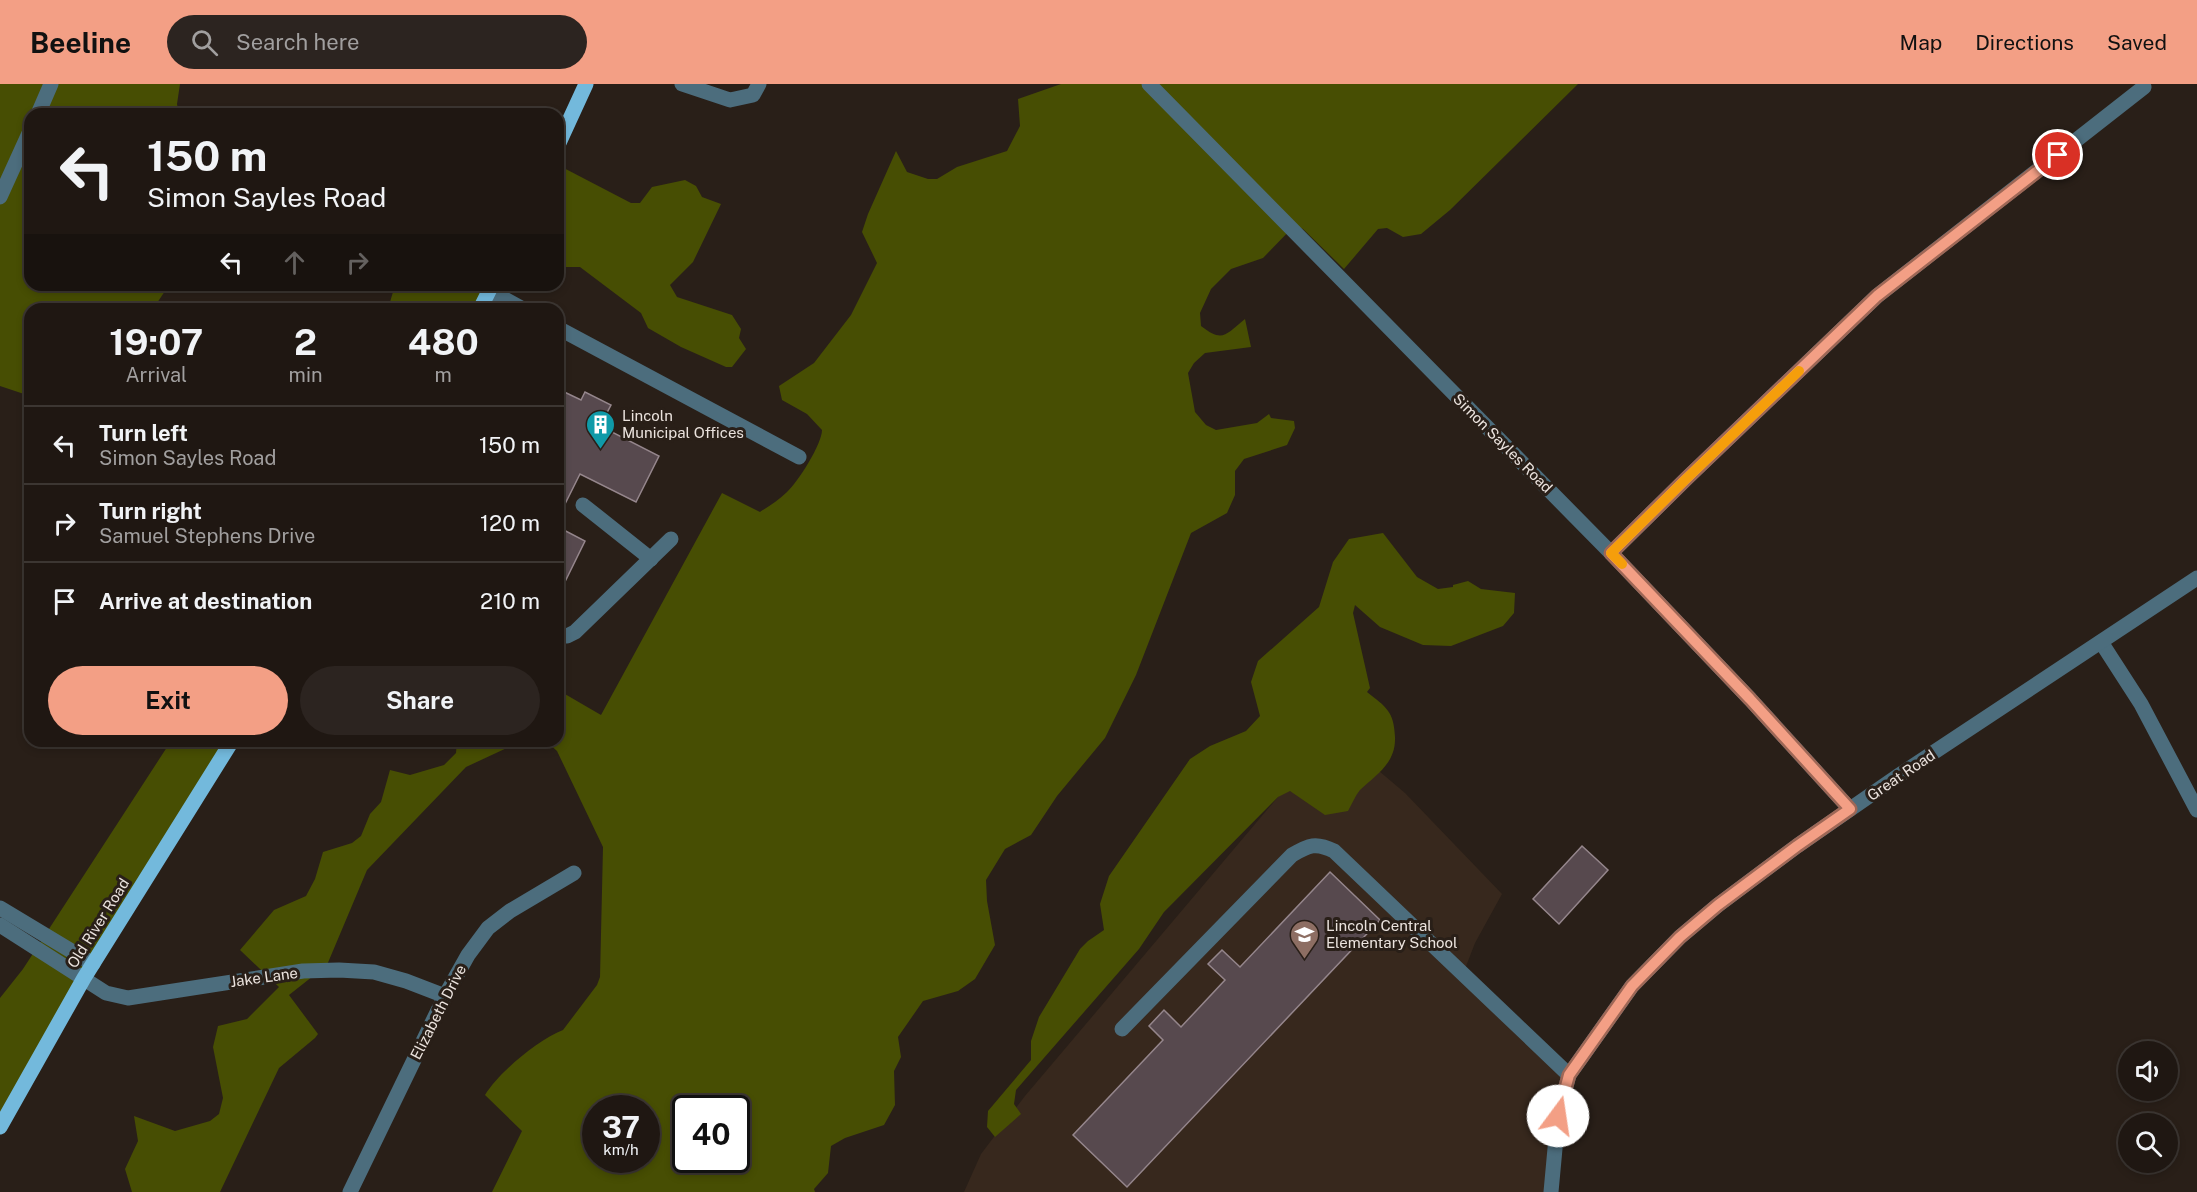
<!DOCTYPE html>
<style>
body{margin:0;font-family:"Public Sans",sans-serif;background:#2c2420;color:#f1f3f6;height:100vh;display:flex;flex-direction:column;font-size:22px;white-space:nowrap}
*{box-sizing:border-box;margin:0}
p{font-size:20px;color:#a19f9f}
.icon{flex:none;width:33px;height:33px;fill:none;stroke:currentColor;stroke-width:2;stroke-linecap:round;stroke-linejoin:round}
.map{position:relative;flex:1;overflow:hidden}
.drawer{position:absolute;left:24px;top:219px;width:540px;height:444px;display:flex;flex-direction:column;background:#1f1712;border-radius:18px;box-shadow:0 3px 9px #0003,0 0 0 2px #3c3632}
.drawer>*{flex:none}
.banner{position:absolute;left:24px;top:24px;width:540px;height:183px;border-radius:18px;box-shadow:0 3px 9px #0003,0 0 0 2px #3c3632;background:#1f1712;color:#f1f3f6;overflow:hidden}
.buttons{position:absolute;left:2118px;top:957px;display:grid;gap:12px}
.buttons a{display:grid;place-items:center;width:60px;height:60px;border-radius:50%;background:#1f1712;box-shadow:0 3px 9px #0003,0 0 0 2px #3c3632;font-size:30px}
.speed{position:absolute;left:582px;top:1011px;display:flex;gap:12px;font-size:30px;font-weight:700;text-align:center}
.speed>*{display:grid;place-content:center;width:78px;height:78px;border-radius:50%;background:#1f1712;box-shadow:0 3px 9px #0003,0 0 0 2px #3c3632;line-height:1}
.speed small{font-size:15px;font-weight:400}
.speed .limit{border:3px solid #111;border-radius:9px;background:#fff;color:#111}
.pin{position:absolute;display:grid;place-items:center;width:51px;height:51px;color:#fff;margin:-26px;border:3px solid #fff;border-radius:50%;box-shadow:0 2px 6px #0007}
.me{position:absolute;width:66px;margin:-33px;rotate:14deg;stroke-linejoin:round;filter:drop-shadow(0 0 4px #0008)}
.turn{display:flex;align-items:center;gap:21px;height:126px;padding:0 24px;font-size:27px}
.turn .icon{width:78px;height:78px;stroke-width:2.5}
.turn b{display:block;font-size:42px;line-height:51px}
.lanes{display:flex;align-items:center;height:57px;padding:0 24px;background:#0003;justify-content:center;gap:30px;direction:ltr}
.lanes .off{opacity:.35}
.eta{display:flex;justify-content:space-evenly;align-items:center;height:102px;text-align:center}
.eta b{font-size:36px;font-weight:700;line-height:42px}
.primary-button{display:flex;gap:12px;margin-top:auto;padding:12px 24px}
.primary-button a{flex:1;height:69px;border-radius:36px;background:#f39f85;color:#111;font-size:24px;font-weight:700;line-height:69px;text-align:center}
.primary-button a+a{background:#2c2420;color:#f1f3f6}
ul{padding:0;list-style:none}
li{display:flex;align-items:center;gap:18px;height:78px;padding:0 24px;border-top:2px solid #3c3632}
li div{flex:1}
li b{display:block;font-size:22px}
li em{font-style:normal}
header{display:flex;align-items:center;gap:36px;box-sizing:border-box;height:84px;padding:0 30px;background:#f39f85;color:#111}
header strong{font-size:28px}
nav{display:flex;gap:33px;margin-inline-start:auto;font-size:21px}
.search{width:420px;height:54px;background:#2c2420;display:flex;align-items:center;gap:15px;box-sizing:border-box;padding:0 21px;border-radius:33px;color:#a19f9f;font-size:22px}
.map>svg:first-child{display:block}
.built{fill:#37281d}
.green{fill:#474e03;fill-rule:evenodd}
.building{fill:#57494e;stroke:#95868c;stroke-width:1.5}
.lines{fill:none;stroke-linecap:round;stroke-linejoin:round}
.minor{stroke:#4c6d7d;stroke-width:15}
.major{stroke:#73b9dc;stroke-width:15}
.route-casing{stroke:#9e6756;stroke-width:15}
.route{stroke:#f39f85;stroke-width:10}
.slow{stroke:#f59e0b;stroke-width:10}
.labels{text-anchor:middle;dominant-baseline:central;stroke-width:6;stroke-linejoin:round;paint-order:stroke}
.poi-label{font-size:15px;fill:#ebe3de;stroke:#291f18;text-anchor:start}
.street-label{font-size:15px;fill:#ebe3de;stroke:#291f18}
</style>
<header>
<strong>Beeline</strong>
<div class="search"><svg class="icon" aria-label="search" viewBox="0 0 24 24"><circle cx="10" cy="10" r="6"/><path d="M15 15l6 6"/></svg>Search here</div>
<nav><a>Map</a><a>Directions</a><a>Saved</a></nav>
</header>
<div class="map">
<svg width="2197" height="1108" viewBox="0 0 2197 1108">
<rect width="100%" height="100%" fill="#291f18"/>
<path class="built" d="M1333,648L1405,709L1502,810L1475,859L1463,890L1569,991L1551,1108H964L981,1070L1025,1012Z"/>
<g class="green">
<path d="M0,0H180L177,20L179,30H30V201H169L153,225H30V312L0,302Z"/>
<path d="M1061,0H1578L1450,126L1421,150L1403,153L1387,144L1378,145L1344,185L1303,145L1295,141L1263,174L1231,185L1211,205L1200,229L1201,242C1223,259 1225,251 1245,235L1251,263L1205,269L1194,279L1188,289L1195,328L1206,341L1216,346L1257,339L1269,330L1271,334L1294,337L1295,344L1287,361L1244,375L1235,387V411L1227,429L1191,449L1136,591L1105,654L1057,712L1031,751L1005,765L986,796L987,817L995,861L975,895L958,907L923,917L898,953L901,973L894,987L895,1021L884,1041L845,1054L831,1062L828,1089L814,1105L815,1108H492L522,1047L485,1011C499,988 538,956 563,946L597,901L600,893L603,763L557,667L546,657H558V606L601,631L722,409L760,428C769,422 779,416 787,408C798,398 822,360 822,346L807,330L782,316L779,302L814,279L851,231L877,179L862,148L868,130L896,67L907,88L928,95H937L957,83L1007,67L1020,42L1018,15ZM596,1024H646V1076H596ZM686,1024H736V1076H686Z"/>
<path d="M558,81L631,119H640L652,103L685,96L696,102L702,113L721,120L693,178L670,201L677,213L732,231L741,245L739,254L746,265L732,283H726L681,263L648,244L641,229L580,183H562L558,181Z"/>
<path d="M395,201H494L482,225H388Z"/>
<path d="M1383,449L1417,493L1438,505L1453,503V501L1468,497L1481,505L1515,509L1514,529L1503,542L1451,562L1423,561L1380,543L1355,521L1353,529L1370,604L1367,608C1386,623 1394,627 1395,653C1396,679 1377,690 1360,706C1355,712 1352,720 1348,727L1325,731L1290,707L1278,713L1164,828L1139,865L1016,1006L1014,1020L1021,1030L995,1053L987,1043L988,1027L1031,976V957L1039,933L1080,865L1088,857L1104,846L1100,820L1109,792L1190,675L1210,662L1246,647L1260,632L1251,598L1258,577L1319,523L1333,478L1349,455Z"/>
<path d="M171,657H235L0,1042V914L23,885Z"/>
<path d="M457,657H522L466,683L367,786L327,881L289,911L318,950L315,954L279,984L220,1108H132L125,1085L138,1057L134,1032L175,1047L210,1037L219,1030L223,1014L213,963L218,942L247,935L279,903L240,866L274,826L306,812L315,795L323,768L352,759L361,752L370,730L381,718L390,686L410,691L444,681L456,669Z"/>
</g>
<g class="building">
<path d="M558,305L581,316L585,308L611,321L600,342L659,372L636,418L580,390L558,434Z"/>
<path d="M558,443L585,457L558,512Z"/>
<path d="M1582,762L1608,786L1559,840L1533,815Z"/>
<path d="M1330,788L1380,836L1127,1103L1073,1051L1163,956L1149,942L1164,926L1181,943L1225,896L1208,880L1222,866L1240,883Z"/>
</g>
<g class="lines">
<g class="minor">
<path d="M682,0L730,16L753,11L759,0"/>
<path d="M1149,0L1611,469L1750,615L1850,725"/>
<path d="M38,30L51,0"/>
<path d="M0,113L30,47"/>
<path d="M490,207L523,225"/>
<path d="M558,244L799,373"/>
<path d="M583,421L651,475"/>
<path d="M1611,469L1687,394L1877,212L2144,3"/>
<path d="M558,551L567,552L575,548L671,455"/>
<path d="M2101,558L2141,620L2197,726"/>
<path d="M0,824L93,880"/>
<path d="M0,841L106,909L128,914L303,887L339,886L374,888L406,897L445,912"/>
<path d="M1122,945L1292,771C1309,761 1316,758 1334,767L1569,991"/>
<path d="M350,1108L445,912L468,871L488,844L510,827L574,789"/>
<path d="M1551,1108L1558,1032L1569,991L1632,902L1680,853L1718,821L1797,762L1898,692L2197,494"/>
</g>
<g class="major">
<path d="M558,61L586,0"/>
<path d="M480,225L492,201"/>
<path d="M0,1043L84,894L232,657"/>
</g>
</g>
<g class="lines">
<defs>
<path id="route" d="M1558,1032L1569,991L1632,902L1680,853L1718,821L1797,762L1850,725L1750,615L1611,469L1687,394L1877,212L2058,71"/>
</defs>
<use href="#route" class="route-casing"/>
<use href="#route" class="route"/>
<path class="slow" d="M1622,480L1611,469L1687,394L1799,287"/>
</g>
<defs>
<symbol id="building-pin" viewBox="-11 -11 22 30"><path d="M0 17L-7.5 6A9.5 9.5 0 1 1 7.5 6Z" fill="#0f9aa8" stroke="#291f18"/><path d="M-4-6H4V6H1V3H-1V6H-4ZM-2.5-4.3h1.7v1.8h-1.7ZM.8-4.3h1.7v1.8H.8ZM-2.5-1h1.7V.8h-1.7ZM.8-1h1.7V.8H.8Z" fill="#fff"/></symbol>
<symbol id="school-pin" viewBox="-11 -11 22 30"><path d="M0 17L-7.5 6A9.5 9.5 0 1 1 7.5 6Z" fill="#8d6e63" stroke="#291f18"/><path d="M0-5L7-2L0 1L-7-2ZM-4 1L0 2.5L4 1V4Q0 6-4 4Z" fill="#fff"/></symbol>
</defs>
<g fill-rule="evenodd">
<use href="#building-pin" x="584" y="324" width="33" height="45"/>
<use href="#school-pin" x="1288" y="834" width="33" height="45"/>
</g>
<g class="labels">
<g class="poi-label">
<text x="622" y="331">Lincoln<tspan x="622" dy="17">Municipal Offices</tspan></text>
<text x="1326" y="841">Lincoln Central<tspan x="1326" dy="17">Elementary School</tspan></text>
</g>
<g class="street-label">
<text transform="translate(1503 359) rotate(45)">Simon Sayles Road</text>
<text transform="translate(1901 691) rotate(-34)">Great Road</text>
<text transform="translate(98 839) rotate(-58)">Old River Road</text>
<text transform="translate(264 893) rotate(-8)">Jake Lane</text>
<text transform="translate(438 928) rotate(-63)">Elizabeth Drive</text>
</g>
</g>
</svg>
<div class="buttons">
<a><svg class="icon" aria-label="sound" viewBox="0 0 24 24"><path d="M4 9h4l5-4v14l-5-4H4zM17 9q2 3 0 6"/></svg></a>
<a><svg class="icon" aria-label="search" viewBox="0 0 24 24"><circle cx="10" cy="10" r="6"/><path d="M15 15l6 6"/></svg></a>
</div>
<div class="speed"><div>37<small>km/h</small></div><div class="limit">40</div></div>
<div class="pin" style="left:2058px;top:71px;background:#d93025"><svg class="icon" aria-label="arrive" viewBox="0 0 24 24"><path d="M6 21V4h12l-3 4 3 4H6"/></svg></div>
<svg class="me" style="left:1558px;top:1032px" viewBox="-20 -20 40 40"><circle r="19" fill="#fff"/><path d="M0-13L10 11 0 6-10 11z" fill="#f39f85"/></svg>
<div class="banner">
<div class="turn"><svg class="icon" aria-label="left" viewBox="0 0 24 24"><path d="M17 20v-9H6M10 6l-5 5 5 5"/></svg><div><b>150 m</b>Simon Sayles Road</div></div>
<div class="lanes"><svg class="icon" aria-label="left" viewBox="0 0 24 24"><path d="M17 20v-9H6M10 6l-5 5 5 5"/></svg><svg class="icon off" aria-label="ahead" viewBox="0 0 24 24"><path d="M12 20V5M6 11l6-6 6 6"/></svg><svg class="icon off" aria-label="right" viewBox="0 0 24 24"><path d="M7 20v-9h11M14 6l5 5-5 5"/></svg></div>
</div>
<section class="drawer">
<div class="eta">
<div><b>19:07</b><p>Arrival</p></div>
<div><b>2</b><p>min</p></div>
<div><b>480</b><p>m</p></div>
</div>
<ul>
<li><svg class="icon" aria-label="left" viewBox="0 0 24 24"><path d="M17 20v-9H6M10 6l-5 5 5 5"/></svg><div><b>Turn left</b><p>Simon Sayles Road</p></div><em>150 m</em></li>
<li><svg class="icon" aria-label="right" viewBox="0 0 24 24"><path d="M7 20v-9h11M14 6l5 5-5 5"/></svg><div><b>Turn right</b><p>Samuel Stephens Drive</p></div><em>120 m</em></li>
<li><svg class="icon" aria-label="arrive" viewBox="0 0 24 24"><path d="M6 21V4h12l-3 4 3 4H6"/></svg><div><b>Arrive at destination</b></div><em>210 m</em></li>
</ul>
<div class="primary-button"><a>Exit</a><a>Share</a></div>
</section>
</div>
